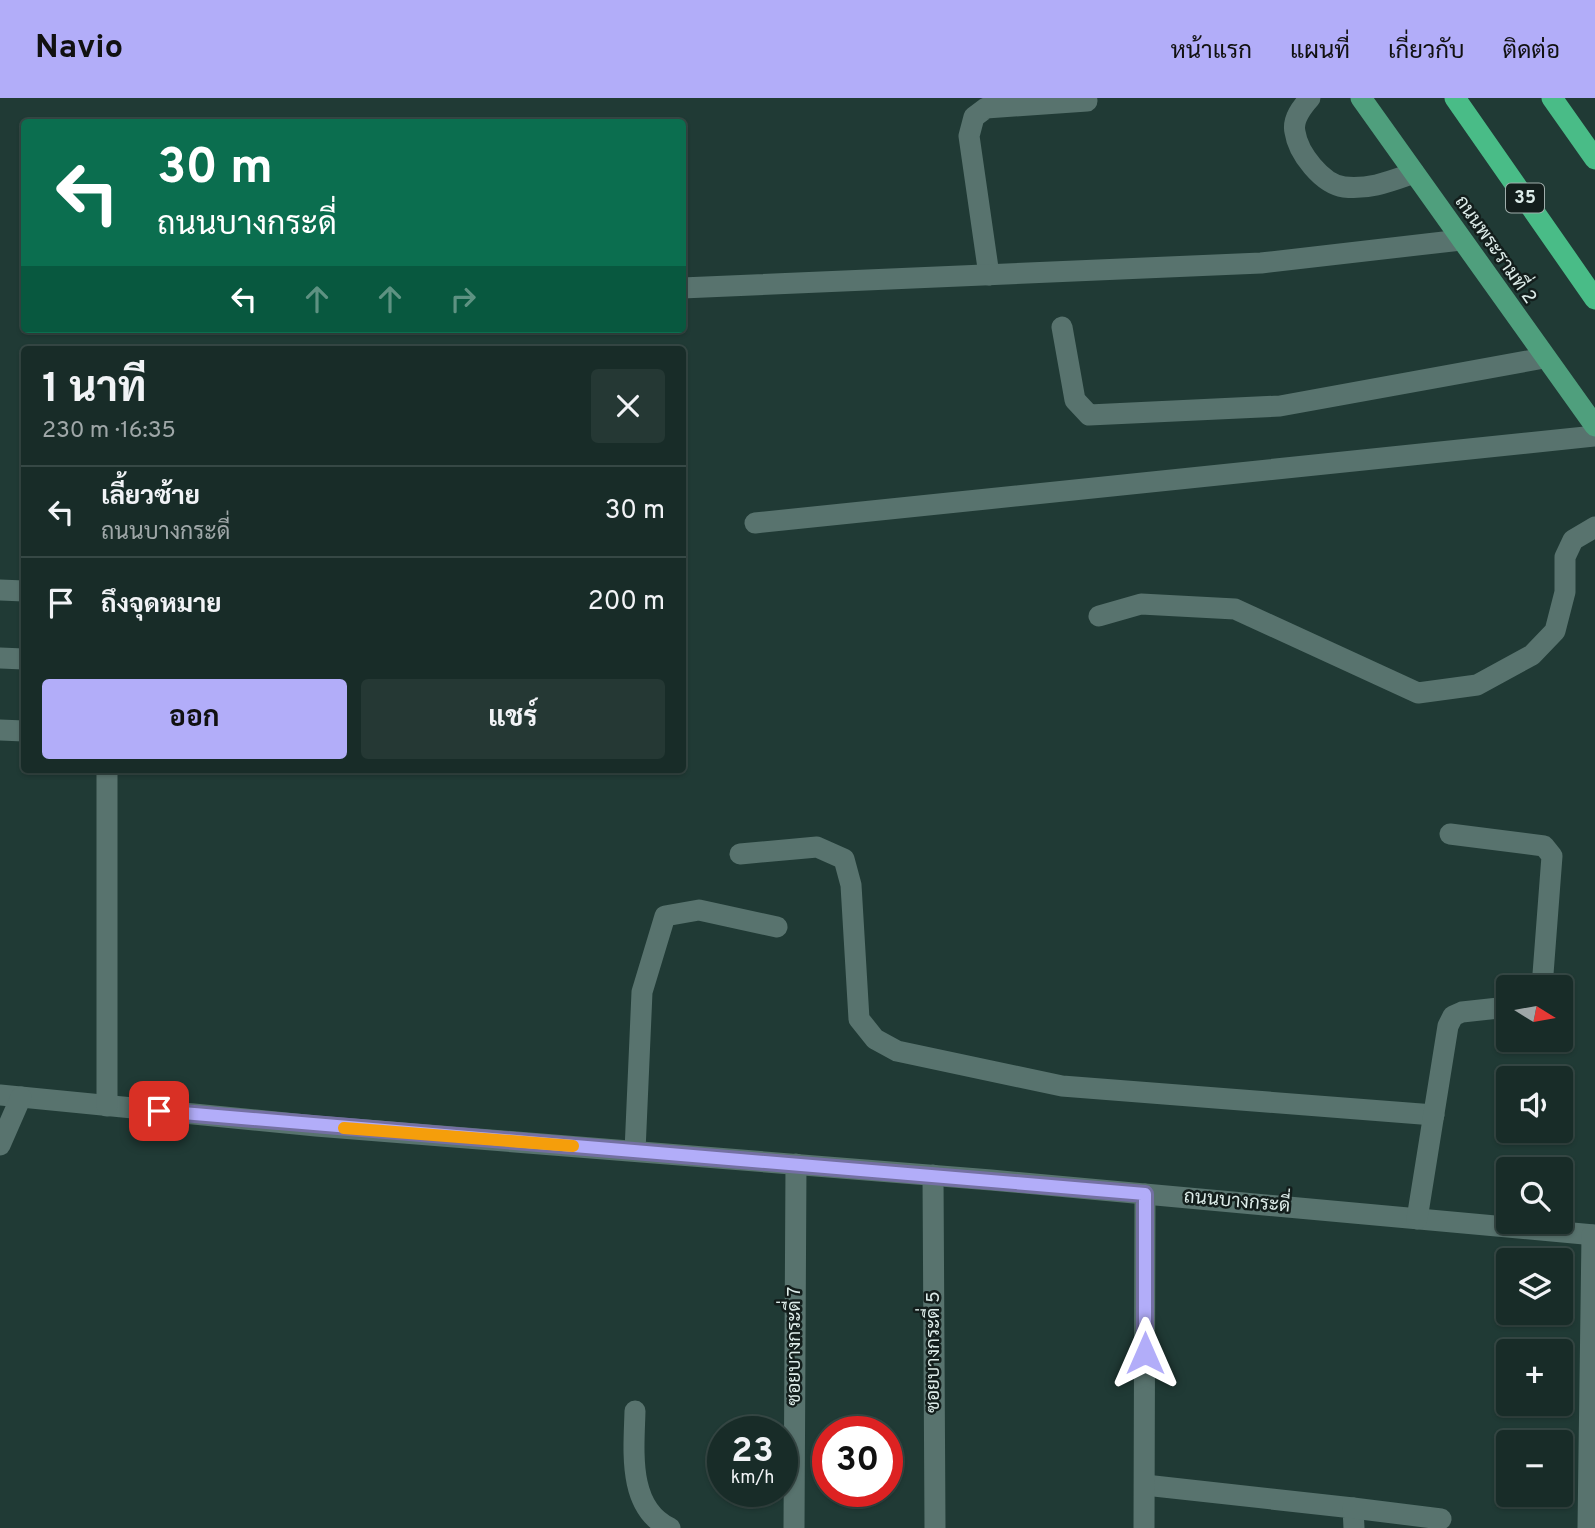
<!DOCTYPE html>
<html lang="th">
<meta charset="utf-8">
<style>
body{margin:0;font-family:Overpass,Sarabun,sans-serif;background:#253834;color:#f1f3f6;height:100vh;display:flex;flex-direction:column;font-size:26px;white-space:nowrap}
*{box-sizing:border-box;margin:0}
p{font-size:23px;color:#9fa7a8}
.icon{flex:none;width:38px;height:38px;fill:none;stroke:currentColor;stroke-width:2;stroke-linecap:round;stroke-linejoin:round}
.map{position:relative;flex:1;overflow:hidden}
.side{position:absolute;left:21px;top:248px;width:665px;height:427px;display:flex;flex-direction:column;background:#182c28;border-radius:7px;box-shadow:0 2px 5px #0004,0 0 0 2px #364845}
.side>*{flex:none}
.guide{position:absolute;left:21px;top:21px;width:665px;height:214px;border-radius:7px;box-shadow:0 2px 5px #0004,0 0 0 2px #364845;background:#0b6e4f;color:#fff;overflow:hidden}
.needle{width:46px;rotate:101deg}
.fabs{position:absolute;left:1496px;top:877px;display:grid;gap:14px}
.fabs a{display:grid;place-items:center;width:77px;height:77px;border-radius:7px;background:#182c28;box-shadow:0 2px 5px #0004,0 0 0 2px #364845;font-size:35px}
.speed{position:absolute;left:707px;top:1318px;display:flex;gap:14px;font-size:35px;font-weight:700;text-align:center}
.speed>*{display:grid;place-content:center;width:91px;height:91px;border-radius:50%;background:#182c28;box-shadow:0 2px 5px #0004,0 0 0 2px #364845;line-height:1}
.speed small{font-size:18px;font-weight:400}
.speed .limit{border:10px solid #d22;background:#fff;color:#111}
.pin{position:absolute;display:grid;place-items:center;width:60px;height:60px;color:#fff;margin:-30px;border-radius:14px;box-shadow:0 4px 10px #0006}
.me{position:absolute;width:77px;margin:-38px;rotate:0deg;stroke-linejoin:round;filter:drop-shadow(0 0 5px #0008)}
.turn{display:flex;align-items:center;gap:24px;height:147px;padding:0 21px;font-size:32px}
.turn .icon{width:91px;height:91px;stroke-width:2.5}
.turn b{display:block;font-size:49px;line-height:60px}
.lanes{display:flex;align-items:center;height:66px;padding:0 21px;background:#0003;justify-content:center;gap:35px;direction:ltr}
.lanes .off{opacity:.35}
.round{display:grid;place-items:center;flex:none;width:74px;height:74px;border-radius:7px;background:#253834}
.overview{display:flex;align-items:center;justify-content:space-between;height:119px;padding:0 21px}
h1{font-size:42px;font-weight:700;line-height:52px}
.cta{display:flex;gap:14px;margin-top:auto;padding:14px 21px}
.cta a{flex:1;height:80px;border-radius:7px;background:#b2adf9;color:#111;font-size:28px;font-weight:700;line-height:80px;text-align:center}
.cta a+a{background:#253834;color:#f1f3f6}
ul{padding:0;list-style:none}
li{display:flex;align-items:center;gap:21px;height:91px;padding:0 21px;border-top:2px solid #364845}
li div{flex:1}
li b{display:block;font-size:26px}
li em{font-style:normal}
header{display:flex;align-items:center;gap:42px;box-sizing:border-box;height:98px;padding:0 35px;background:#b2adf9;color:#111}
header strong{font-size:33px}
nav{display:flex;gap:38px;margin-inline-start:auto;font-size:24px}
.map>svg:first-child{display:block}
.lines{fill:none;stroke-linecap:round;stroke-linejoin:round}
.minor{stroke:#58736e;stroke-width:21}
.major{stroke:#4f9f7d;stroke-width:21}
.highway{stroke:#49bc87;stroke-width:21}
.route-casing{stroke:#7470a2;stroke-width:18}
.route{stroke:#b2adf9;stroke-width:12}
.slow{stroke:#f59e0b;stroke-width:12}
.labels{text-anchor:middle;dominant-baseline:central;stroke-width:5;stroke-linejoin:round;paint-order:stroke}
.shield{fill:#131e1c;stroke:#a0aeac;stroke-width:2}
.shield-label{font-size:18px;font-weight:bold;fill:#ddece9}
.street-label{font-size:19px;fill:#ddece9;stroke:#131e1c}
</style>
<header>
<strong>Navio</strong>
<nav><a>หน้าแรก</a><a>แผนที่</a><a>เกี่ยวกับ</a><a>ติดต่อ</a></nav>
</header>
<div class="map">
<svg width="1595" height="1430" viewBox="0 0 1595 1430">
<rect width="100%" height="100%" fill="#203a35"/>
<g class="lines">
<g class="minor">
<path d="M1310,0C1302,9 1292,21 1295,34C1298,55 1322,86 1344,89C1369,92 1391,83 1414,75"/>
<path d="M989,177L969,38L974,19L986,10L1087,3"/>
<path d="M682,190L1261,165L1461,142"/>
<path d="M1062,229L1075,302L1089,317L1280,308L1544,260"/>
<path d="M755,425L1595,338"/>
<path d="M0,492L24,493"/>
<path d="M1099,518L1141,506L1235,511L1418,595L1477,587L1532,557L1555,533L1565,494V459L1573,442L1595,429"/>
<path d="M0,560L24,561"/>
<path d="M0,632L24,633"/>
<path d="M1450,736L1544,748L1552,758L1542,889"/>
<path d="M740,756L817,749L844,761L851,787L859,921L875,941L897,953L1062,988L1434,1017"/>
<path d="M0,997L316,1028L991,1082L1595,1137"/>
<path d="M107,1008V672"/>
<path d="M0,1047L21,999"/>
<path d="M635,1053L642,894L665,818L699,812L777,829"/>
<path d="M933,1077L935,1430"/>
<path d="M1417,1121L1448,928L1453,918L1462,914L1508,909"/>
<path d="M635,1313C634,1352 627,1410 670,1430"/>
<path d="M1145,1387L1353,1410L1354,1430"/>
<path d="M1353,1410L1441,1421"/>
<path d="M794,1430L796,1066"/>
<path d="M1144,1430L1145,1096"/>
<path d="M1588,1430L1592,1137"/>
</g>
<path class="major" d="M1361,0L1595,328"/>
<g class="highway">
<path d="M1455,0L1595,201"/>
<path d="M1552,0L1595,61"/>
</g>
</g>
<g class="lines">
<defs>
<path id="route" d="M159,1013L1145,1096V1255"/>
</defs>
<use href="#route" class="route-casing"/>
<use href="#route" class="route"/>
<path class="slow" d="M344,1030L573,1048"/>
</g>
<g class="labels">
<rect class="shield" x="1506" y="85.5" width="38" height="29" rx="5"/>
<g class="shield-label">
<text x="1525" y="100">35</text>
</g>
<g class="street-label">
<text transform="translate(1495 152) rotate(55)">ถนนพระรามที่ 2</text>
<text transform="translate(1237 1104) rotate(5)">ถนนบางกระดี่</text>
<text transform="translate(795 1248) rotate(-90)">ซอยบางกระดี่ 7</text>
<text transform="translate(934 1254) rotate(-90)">ซอยบางกระดี่ 5</text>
</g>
</g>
</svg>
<div class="fabs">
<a><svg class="needle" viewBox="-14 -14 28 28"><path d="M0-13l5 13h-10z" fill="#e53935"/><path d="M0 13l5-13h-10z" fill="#9fa7a8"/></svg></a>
<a><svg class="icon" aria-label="sound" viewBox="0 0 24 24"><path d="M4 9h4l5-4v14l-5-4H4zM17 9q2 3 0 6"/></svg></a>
<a><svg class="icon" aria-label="search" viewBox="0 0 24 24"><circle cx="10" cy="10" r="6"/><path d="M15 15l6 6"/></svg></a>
<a><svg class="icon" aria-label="layers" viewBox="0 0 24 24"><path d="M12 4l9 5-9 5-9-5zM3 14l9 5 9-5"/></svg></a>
<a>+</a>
<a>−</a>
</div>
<div class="speed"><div>23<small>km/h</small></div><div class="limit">30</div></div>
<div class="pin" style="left:159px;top:1013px;background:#d93025"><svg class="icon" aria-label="arrive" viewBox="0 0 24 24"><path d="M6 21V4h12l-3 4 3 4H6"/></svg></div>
<svg class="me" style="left:1145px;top:1255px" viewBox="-20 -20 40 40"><path d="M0-17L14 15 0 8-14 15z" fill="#b2adf9" stroke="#fff" stroke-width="4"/></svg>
<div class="guide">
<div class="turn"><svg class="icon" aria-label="left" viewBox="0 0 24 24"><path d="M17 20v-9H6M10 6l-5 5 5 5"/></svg><div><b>30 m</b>ถนนบางกระดี่</div></div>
<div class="lanes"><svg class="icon" aria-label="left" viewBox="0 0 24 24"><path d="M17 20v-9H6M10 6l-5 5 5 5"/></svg><svg class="icon off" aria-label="ahead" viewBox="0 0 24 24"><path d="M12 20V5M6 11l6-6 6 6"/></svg><svg class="icon off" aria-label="ahead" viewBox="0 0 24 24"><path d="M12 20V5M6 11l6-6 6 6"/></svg><svg class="icon off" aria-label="right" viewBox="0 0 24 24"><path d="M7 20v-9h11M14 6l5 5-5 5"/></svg></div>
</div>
<section class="side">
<div class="overview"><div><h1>1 นาที</h1><p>230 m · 16:35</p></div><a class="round"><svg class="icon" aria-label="close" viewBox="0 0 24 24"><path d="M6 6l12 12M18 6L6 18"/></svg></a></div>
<ul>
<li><svg class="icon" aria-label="left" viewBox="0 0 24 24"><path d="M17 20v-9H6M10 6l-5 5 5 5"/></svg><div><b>เลี้ยวซ้าย</b><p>ถนนบางกระดี่</p></div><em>30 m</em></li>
<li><svg class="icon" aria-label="arrive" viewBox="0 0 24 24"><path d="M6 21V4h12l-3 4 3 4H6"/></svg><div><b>ถึงจุดหมาย</b></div><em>200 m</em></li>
</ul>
<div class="cta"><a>ออก</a><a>แชร์</a></div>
</section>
</div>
